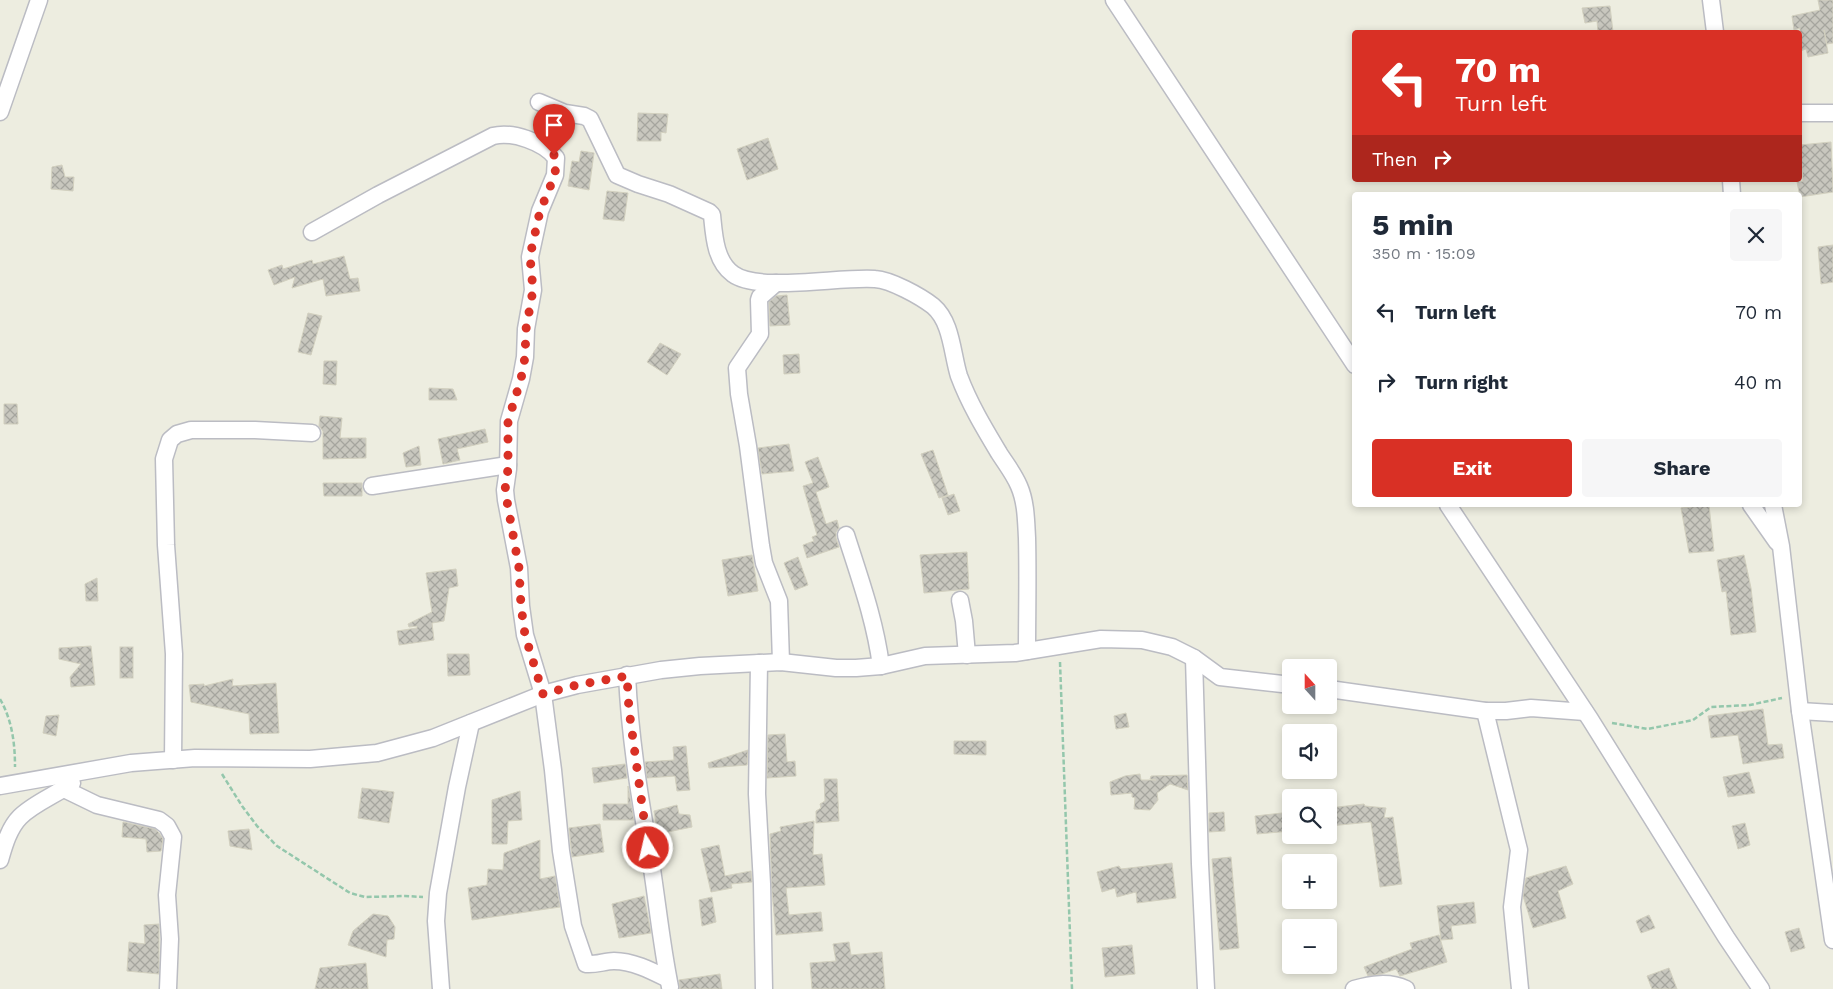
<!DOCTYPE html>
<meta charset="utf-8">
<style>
body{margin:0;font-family:"Work Sans",sans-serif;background:#f6f6f7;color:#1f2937;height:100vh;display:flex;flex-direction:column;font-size:19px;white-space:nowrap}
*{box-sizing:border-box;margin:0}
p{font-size:16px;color:#747a83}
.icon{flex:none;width:28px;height:28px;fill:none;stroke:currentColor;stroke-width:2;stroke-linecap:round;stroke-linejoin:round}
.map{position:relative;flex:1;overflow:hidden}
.panel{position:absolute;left:1352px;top:192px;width:450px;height:315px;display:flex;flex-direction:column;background:#fff;border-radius:5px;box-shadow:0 2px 8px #0003}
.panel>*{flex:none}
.hud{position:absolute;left:1352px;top:30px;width:450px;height:152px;border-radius:5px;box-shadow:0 2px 8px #0003;background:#d93025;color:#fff;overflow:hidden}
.needle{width:32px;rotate:339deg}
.tools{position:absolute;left:1282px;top:659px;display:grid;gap:10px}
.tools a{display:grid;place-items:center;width:55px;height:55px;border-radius:5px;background:#fff;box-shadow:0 2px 8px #0003;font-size:25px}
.pin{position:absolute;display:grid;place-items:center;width:42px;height:42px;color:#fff;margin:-51px -21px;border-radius:50% 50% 50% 0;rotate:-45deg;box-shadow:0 0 5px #0007}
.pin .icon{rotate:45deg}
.me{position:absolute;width:55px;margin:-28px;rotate:351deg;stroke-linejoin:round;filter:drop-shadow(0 0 4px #0008)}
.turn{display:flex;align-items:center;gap:18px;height:105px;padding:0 20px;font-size:22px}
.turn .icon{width:65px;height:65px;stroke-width:2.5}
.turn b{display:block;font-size:35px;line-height:42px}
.then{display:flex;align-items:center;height:48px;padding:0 20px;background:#0003;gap:10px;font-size:19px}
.round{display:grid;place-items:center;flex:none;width:52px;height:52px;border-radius:5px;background:#f6f6f7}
.headline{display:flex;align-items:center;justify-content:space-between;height:85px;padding:0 20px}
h1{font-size:30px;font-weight:700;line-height:38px}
.primary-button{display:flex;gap:10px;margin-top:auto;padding:10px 20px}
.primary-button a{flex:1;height:58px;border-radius:5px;background:#d93025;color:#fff;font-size:20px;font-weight:700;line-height:58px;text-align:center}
.primary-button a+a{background:#f6f6f7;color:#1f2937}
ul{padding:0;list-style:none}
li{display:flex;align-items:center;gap:15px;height:70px;padding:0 20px}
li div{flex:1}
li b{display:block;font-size:19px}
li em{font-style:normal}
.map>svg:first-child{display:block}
.building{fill:url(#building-cross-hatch);stroke:#d2d0bf}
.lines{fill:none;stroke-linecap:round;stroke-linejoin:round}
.minor-casing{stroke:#bbbcc3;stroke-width:19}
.path{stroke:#94c7ac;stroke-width:2.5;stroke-dasharray:5 2.5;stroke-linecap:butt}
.minor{stroke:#fff;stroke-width:16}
.route{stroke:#d93025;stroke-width:9;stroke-dasharray:0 16.2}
</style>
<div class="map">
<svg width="1833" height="989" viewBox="0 0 1833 989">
<defs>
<pattern id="building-cross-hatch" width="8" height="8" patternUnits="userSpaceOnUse" patternTransform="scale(1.25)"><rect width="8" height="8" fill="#c8c7be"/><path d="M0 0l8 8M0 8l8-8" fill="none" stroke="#a5a59e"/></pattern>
</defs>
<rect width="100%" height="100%" fill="#edede0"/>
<g class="building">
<path d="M1818,0H1833V43L1827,44L1824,30L1828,53L1808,57L1806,49L1800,51V28L1794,30L1792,16L1820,10Z"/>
<path d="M1610,6L1613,32H1598L1597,21L1585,23L1582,8Z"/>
<path d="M638,113L668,114L666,133L661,132V141H637Z"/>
<path d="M768,138L778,169L747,180L737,149Z"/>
<path d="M1831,142L1833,192L1800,197L1797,182L1803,181L1800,145Z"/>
<path d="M581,151L594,153L589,190L568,186L572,161L579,162Z"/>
<path d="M62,165L65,177H74L73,191L51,189L52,167Z"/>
<path d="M607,191L628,193L624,221L603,219Z"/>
<path d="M1833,245V282L1821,284L1818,247Z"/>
<path d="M344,256L350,279L358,278L360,291L326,296L323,279L292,288L295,277L274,285L268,270L282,265L283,269L312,260L313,264Z"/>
<path d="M787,295L790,325L770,326L769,302L776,296Z"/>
<path d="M308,313L322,316L311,355L298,352Z"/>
<path d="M660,343L681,354L667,375L647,362Z"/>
<path d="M799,354L800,373L784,374L783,355Z"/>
<path d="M324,361H337L336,385L323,384Z"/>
<path d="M429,388L453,389L457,400H429Z"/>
<path d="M4,404H17L18,424H4Z"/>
<path d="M320,416L342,418L340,438H366V458L323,459V431L319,426Z"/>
<path d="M485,429L488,442L457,449L460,460L443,464L438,439Z"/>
<path d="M789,444L794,471L762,474L758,448Z"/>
<path d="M419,446L421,465L406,467L403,453Z"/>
<path d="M933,450L948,495L939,498L921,454Z"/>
<path d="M818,457L829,487L816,492L826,524L837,520L839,528L836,532V538L839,547L807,558L803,545L814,541L812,537L817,535L803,486L813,483L805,462Z"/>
<path d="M323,483H362V496H324Z"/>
<path d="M954,494L960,511L948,515L942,498Z"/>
<path d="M1709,505L1714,551L1689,553L1681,508Z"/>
<path d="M967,552L969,589L924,593L920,555Z"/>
<path d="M752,555L758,591L728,596L722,560Z"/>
<path d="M1744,555L1751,588L1756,632L1731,635L1726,591L1722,592L1717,560Z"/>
<path d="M798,557L808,585L795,590L784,563Z"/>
<path d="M456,569L458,586L449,588L444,621L432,623L434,640L399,645L397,631L417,628V626L409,627L408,624L432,612L426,573Z"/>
<path d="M97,578L98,601H86L85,584Z"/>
<path d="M91,646L95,685L71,687L70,677L81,664L59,659V648Z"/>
<rect x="120" y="647" width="13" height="31"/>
<path d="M447,654H469L470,675L448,676Z"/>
<path d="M233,679L232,686L276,683L279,733L250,734L249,714L191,702L189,685L204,684V686Z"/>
<path d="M1763,709L1768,745L1782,744L1784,758L1743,764L1738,735L1711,738L1708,716Z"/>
<path d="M1126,713L1129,727L1116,729L1114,716Z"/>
<path d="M59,715L56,736L43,733L46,716Z"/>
<path d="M785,734L787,762L795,761L796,776L767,778L768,735Z"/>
<path d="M954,741H986V755L954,754Z"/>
<path d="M686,746L690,790L677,791L675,776L647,778L645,762L674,760L673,747Z"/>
<path d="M748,750L747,765L709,768L708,763Z"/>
<path d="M625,764L627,778L594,783L592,768Z"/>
<path d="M1749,772L1755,793L1728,797L1723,777Z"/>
<path d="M1140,774L1141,780H1156L1150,779L1151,776L1187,775L1188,790L1170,784L1157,793L1158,800L1150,810L1134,809L1135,798L1132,797V793L1111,795L1110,782L1125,776Z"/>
<path d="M824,779H837L839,821L816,823V811L821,808L820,804L825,801Z"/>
<path d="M628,786L634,820H603V804H628Z"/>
<path d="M362,788L394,792L389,823L358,818Z"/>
<path d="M520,791L522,820L508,821L507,844H492V800Z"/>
<path d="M1364,804L1365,806L1386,808L1384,818L1393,817L1402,884L1380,887L1371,822L1329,826V808Z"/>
<path d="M677,805L679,814L690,815L692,827L658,834L654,811Z"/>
<path d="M1224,812L1225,831L1209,832V813Z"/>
<path d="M1291,812V831L1257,834L1255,816Z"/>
<path d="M814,821L813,855L822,854L825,885L786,888L789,915L821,912L823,931L776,935L772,892L770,834L781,831L780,827Z"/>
<path d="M123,822L155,829L159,833L163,839L161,851L147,852L146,839L122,837Z"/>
<path d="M1745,823L1750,845L1738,849L1732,826Z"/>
<path d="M600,824L604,852L572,857L569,828Z"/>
<path d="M249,829L252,850L230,846L228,831Z"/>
<path d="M540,840V879L555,876L560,907L472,920L468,888L487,885L488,869L503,870L504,853Z"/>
<path d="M719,845L725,876L751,871L752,882L731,884L732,888L711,892L701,849Z"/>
<path d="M1231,857L1239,948L1220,950L1212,859Z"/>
<path d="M1172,863L1176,898L1137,903L1136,892L1117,897L1115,888L1102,892L1097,872L1119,866L1121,869Z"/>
<path d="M1566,866L1573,884L1558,891L1566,918L1533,928L1523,896L1526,878Z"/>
<path d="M644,896L651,933L619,938L612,904Z"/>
<path d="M712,897L716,922L702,926L699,900Z"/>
<path d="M1474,902L1476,923L1451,926L1453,939L1441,940L1437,906Z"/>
<path d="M373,914L388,916L395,927L394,939L387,940L386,957L348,945L353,931Z"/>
<path d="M1649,915L1655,928L1641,933L1636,921Z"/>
<path d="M159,924V974L127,971L129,942L145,944L144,925Z"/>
<path d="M1799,928L1805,948L1791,952L1785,932Z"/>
<path d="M1439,935L1447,962L1400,976L1396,969L1382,974L1368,976L1364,967L1412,949L1410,943Z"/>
<path d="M849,942L851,955L882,952L885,989H812L810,963L836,961L833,944Z"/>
<path d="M1132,945L1135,974L1105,977L1102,948Z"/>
<path d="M366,963L368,989H315L320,968Z"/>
<path d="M1669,968L1677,989H1652L1647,976Z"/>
<path d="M720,974L722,989H680L679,980Z"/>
</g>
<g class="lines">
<defs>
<g id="minor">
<path d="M1114,0L1355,365"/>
<path d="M1711,0L1715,32"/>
<path d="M539,102L565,113L584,116L590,119L617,175L638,184L669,194L709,212L712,215C714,235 715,261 733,274C759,293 841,276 875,279C891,280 920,296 933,306C952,322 952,354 959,376C969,403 984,428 999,453C1006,464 1014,474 1019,486C1026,502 1026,520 1027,538C1028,576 1027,613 1027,651"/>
<path d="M0,112L39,0"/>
<path d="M1800,113H1833"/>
<path d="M1731,180L1732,195"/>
<path d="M312,232L378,195L493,136C512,131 544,142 556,158L555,175L540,211L530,257L533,290L526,329L525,357L521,379L509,421L508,469L505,490L506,500L519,568L521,606L525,635L543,694L553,770L561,851L573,926L586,964C596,965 605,961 614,961C633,961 652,971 668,979"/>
<path d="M776,283L760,297L759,300L760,334L737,368L739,394L748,446L761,546L764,563L779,601L781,662"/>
<path d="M372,486L508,465"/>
<path d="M1448,505L1590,719L1726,937L1761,989"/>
<path d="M1751,505L1777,542"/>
<path d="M1773,505L1781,546L1800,711L1833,940"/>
<path d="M846,535C860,579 875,620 881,666"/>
<path d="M960,600L964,621L967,655"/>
<path d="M1194,658L1200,864L1206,989"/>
<path d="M759,663L757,794L762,884L764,989"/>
<path d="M627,675C630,741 641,805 652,869C658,909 662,948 670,987"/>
<path d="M1329,689L1485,711H1506L1531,708L1585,712"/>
<path d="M1485,711L1519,850L1512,907L1520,989"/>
<path d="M1800,711L1833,713"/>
<path d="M173,760L174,654L166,545L164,459L170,440L177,434L191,430H255L312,433"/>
<path d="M0,786L131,763L195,758L310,759L377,753L433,738L543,694L577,685L661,670L700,666L781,662L836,668H856L881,666L925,656L1015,653L1101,639L1142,640L1172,647L1194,658L1220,677L1291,685"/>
<path d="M64,789L97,805L159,820L167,826L173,837L167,895L170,939L168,989"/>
<path d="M0,860C4,846 9,828 20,817C34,803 56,795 72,783"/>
<path d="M441,989L436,921L438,893L457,787L471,723"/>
<path d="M1354,989C1371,984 1389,981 1406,989"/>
</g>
</defs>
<use href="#minor" class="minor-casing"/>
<g class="path">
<path d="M1060,662L1072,989"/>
<path d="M0,699C12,720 15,743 15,767"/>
<path d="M1612,723L1648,729L1693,720L1711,707L1750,705L1782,698"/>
<path d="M222,774L242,806L257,826L277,846L350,893L365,897L405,896L423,897"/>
</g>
<use href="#minor" class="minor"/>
</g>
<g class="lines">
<path class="route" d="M554,155L556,161L555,175L540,211L530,256L533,290L526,329L525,357L521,379L508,421V469L505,490L519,568L521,606L525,635L543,694L577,685L627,676L629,710L648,848"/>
</g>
</svg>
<div class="tools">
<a><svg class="needle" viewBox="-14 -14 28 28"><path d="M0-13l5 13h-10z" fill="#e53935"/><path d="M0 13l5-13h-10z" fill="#747a83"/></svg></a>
<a><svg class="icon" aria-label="sound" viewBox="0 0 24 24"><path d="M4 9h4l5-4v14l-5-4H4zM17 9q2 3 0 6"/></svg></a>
<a><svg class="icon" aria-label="search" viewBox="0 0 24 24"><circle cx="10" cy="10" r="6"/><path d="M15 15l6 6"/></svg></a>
<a>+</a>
<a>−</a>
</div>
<div class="pin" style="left:554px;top:155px;background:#d93025"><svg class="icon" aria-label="arrive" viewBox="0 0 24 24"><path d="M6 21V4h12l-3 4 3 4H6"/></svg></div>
<svg class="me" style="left:648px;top:848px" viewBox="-20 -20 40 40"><circle r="17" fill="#d93025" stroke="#fff" stroke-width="3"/><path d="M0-11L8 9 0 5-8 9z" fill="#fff"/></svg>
<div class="hud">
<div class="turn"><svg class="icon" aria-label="left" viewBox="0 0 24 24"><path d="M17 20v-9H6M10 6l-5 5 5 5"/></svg><div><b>70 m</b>Turn left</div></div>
<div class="then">Then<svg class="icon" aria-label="right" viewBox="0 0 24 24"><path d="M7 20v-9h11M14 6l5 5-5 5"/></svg></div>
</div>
<section class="panel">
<div class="headline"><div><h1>5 min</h1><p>350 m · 15:09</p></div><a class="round"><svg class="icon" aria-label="close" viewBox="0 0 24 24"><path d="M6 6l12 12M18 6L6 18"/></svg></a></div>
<ul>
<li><svg class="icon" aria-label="left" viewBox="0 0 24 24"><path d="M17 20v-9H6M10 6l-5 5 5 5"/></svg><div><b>Turn left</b></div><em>70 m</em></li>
<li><svg class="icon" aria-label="right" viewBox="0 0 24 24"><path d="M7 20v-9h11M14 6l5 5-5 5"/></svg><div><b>Turn right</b></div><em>40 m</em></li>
</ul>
<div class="primary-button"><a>Exit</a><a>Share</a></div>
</section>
</div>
